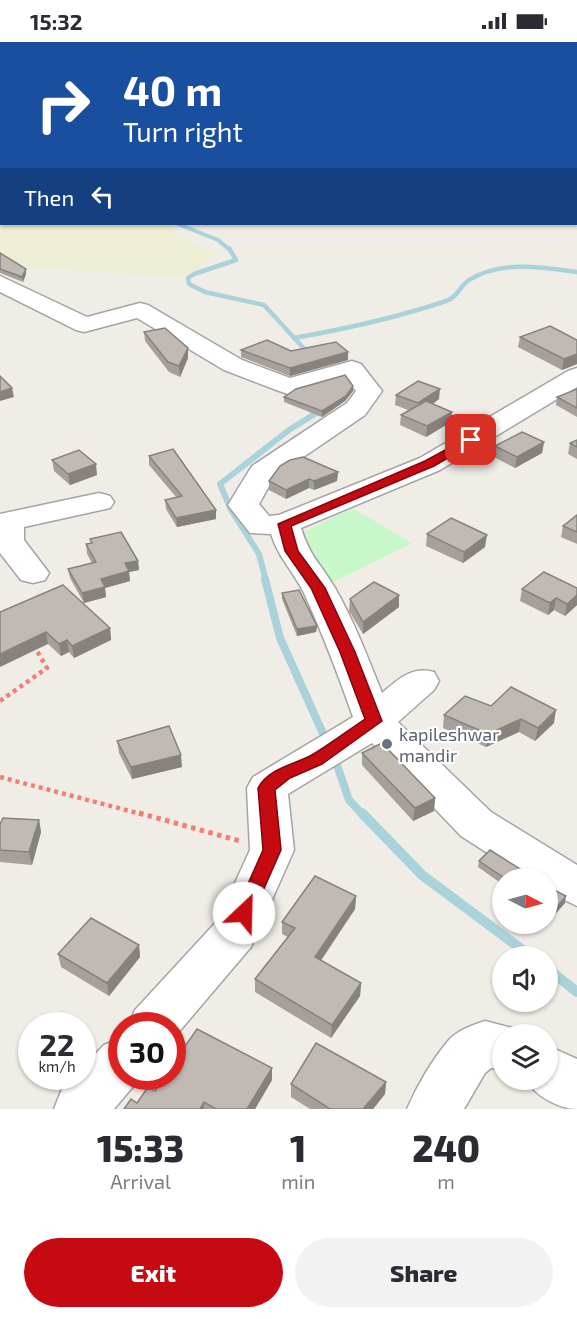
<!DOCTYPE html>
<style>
body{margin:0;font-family:"Exo 2",sans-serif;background:#f2f2f3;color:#2b2b33;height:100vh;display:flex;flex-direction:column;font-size:22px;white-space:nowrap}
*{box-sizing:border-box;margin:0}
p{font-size:20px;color:#7c7c81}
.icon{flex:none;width:33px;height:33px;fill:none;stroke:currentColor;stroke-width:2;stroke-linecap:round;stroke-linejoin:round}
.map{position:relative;height:1067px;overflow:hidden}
.sheet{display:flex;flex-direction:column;background:#fff;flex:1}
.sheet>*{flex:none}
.hud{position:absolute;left:0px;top:0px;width:578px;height:183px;box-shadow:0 2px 4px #0004;background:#1a4fa0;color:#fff;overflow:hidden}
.needle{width:39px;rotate:96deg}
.controls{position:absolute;left:492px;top:826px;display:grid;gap:12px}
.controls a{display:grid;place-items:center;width:66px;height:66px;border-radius:50%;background:#fff;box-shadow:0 2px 4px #0004;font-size:30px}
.speed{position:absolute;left:18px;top:970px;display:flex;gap:12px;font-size:30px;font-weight:700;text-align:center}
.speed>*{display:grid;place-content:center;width:78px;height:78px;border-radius:50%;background:#fff;box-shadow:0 2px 4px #0004;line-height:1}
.speed small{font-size:15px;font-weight:400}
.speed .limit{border:9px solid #d22;background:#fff;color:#111}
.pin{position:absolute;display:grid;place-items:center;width:51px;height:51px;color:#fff;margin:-26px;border-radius:12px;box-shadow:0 3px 9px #0006}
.me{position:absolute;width:66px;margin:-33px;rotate:24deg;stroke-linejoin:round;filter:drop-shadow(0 0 4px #0008)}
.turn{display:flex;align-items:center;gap:21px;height:126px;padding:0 24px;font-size:27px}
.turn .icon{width:78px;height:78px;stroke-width:2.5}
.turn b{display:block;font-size:42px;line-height:51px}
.then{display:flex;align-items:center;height:57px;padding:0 24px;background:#0003;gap:12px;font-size:22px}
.eta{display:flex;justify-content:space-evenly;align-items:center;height:102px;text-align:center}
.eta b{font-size:36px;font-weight:800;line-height:42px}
.action{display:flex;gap:12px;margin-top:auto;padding:12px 24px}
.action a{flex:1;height:69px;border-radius:36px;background:#c60a12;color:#fff;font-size:24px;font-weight:800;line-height:69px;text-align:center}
.action a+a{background:#f2f2f3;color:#2b2b33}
.status{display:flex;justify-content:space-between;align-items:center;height:42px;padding:0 30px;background:#fff;direction:ltr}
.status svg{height:16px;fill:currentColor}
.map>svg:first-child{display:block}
.farmland{fill:#edeed4}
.park{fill:#c8f7c9}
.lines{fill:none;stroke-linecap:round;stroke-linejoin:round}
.stream-far5{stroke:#aad2db;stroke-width:3}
.stream-far4{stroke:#aad2db;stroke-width:4}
.stream-far3{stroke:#aad2db;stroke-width:4.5}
.stream-far2{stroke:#aad2db;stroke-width:6}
.stream-far1{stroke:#aad2db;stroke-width:8}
.stream{stroke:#aad2db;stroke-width:10}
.minor-casing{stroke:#a4a4a4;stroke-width:3}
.path-far1{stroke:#f37e76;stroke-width:4.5;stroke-dasharray:4 4;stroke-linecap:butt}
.path{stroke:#f37e76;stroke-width:5;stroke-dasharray:4.5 4.5;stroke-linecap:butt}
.minor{fill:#fff;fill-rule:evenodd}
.wall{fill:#a69f9b}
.shaded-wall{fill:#87827e}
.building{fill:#c1b9b4;stroke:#87827e;stroke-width:1.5}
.route{fill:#c60a12;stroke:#81060c;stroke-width:1.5}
.worship-dot{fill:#6b7280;stroke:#fff;stroke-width:2}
.labels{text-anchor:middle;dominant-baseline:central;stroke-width:4.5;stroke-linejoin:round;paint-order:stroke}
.worship-label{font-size:18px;fill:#5b616d;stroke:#fff;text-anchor:start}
</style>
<div class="status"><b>15:32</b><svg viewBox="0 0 49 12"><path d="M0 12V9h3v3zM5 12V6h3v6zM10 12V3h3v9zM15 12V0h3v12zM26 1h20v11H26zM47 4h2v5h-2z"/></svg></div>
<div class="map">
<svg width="577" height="1067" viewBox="0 0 577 1067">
<rect width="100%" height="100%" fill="#f0ede7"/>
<g class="farmland">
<path d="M0,0H253L2,2V182H167L180,196L215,211L188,236L24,225L13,220L0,222Z"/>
<path d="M283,0H577V102L576,2Z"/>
</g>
<path class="park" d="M352,466L412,501L327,543L294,495Z"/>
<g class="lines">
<path class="stream-far5" d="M262,0L264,2"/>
<path class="stream-far4" d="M178,182L218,198L230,208"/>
<g class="stream-far3">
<path d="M229,206L236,218L194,232L188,236L189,242L205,250L264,263L310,313"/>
<path d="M294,296C345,287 396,276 446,259C458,255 460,244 469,238C500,218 543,225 577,230"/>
</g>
<path class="stream-far2" d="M266,539L259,512L231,468L220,442L289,388L321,368"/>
<g class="stream-far1">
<path d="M265,537L280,596L325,696"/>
<path d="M336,720L349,758L363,773"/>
</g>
<g class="stream">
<path d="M362,771L422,833L532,915"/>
<path d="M548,927L577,950"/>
</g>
<defs>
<g id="minor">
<path d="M0,234L87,275L140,261L148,263L242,318L290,336L352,319L361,322L382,349L365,373L274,435L259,462L269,474L279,473L420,416L568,329L577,326V345L440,428L301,486C310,515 321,522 335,546C354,579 368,616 382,651C399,637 411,624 434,630L439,639L434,648L398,680L491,770L577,823V864L548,850V837H528L461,794L372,701L288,752L294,808L251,905L172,998V984H128L135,968L218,878L250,808L247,746L253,735L353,675C338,632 322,590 303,549C293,529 278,515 271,492L250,491L228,463L252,424L347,361L356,349L346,336L288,352L279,349L224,328L137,276L84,290L76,288L0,250Z"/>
<path d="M99,451L110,454L114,460L110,466L24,485V498L49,531L45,538L33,541L21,538L0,511V472Z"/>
<path d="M485,979L520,988L522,993H502V1028L491,1026L485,1031L464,1067H407C417,1044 432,1018 448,999C457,988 473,983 485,979Z"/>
<path d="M122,996V1035H141L114,1067H54L61,1049L74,1035H82V1026L104,1003Z"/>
<path d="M548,1004L577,1017V1067C560,1067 534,1054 527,1038H548Z"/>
</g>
</defs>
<use href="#minor" class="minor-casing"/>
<g class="path-far1">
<path d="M0,659L47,626L34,604"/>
<path d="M0,735L145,773"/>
</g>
<path class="path" d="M139,771L240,799"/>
<use href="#minor" class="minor"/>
</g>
<g class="wall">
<path d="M0,211L26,227V232L23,240L0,231Z"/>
<path d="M144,290L188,306V316L180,335L169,330L145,299Z"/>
<path d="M520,295L577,298V322L562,328L518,305Z"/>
<path d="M241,308L348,310V318L290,334L241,315Z"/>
<path d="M577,347V375L556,363L557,355Z"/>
<path d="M353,349L345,359L322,375L284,360V355Z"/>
<path d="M396,353L439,357L433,362L452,370L451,380L426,395L400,383L401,373L408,368L395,363Z"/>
<path d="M577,398V417L568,412L570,401Z"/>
<path d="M544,400L542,411L515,426L494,415L495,404Z"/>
<path d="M149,414L216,468V477L177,485L166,467L165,458L176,455L149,423Z"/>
<path d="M52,418L97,433L70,443L54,429Z"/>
<path d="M338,430L337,439L314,448L309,446L286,457L269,448V439Z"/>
<path d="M577,473V502L561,495L563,484Z"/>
<path d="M427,492L485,505L463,521L426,504Z"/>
<path d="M90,497L138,519L139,528L129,530L130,539L105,546L106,555L84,561L70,536L68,527L92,521L87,512L86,502L91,501Z"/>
<path d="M577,546V563L565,574L554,568L548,573L520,559L522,547Z"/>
<path d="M282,551L317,584L316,590L297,594L282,557Z"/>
<path d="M350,557L399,565L363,592L349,569Z"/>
<path d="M0,570L110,586L111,598L74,616L69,610L61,614L48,602Z"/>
<path d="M491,664L554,681L535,699L519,690L486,705L443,686L444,673Z"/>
<path d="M117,699L182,725L132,737L119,711Z"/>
<path d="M362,711L435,756L434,769L413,779L362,723Z"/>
<path d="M39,778L41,790L32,823L0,820V782Z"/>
<path d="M479,819L528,832L545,837H502V842L478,825Z"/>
<path d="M548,841V845L565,861L555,872L548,867Z"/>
<path d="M356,854L355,867L321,919L361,941L360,954L331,996L255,950V937L288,895L282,892V880Z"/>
<path d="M139,903L140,915L109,954L61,925L58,912Z"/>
<path d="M272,1038L255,1067H124L137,1061L155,1049Z"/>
<path d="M386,1040L385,1052L373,1067H310L291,1055V1042Z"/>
</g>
<g class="shaded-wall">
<path d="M26,227V232L23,240L22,235Z"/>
<path d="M188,306V316L180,335L179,324Z"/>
<path d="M348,310V318L290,334V326Z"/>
<path d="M577,312V322L562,328L564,317Z"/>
<path d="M353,344V349L345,359L322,375V369Z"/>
<path d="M12,346L14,355L0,359V350Z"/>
<path d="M440,347L439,357L418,372V361Z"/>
<path d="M452,370L451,380L426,395L427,384Z"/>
<path d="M544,400L542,411L515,426L517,415Z"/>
<path d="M96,422L97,433L70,443L68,432Z"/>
<path d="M338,430L337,439L314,448V439Z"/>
<path d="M309,437V446L286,457V448Z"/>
<path d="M216,468V477L177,485L176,476Z"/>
<path d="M487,493L485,505L463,521L464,510Z"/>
<path d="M138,519L139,528L129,530L130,539L105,546L106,555L84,561L82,551L101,537L125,521Z"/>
<path d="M399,553V565L363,592V580Z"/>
<path d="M577,553V563L565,574L567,562Z"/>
<path d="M556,556L554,568L548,573L550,561Z"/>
<path d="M317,584L316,590L297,594V587Z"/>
<path d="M110,586L111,598L74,616L72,604Z"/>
<path d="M46,590L48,602L0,625V612Z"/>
<path d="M67,598L69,610L61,614L59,602Z"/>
<path d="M556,668L554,681L535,699L538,686Z"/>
<path d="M521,677L519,690L486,705L488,692Z"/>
<path d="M181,713L182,725L132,737L131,725Z"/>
<path d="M435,756L434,769L413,779L415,766Z"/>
<path d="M39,778L41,790L32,823L29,810Z"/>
<path d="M356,854L355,867L314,928L315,915Z"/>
<path d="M566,854L565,861L555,872L557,865Z"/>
<path d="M139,903L140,915L109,954L107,941Z"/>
<path d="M361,941L360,954L331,996L332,983Z"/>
<path d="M272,1026V1038L255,1067H247Z"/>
<path d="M386,1040L385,1052L373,1067H363Z"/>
<path d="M204,1060V1067H200Z"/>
</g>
<g class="building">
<path d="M0,211L26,227L22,235L0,227Z"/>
<path d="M550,284L577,298V312L564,317L520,295Z"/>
<path d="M165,286L188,306L179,324L168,320L144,290Z"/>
<path d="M267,298L291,309L336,300L348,310L290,326L241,308Z"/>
<path d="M345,333L353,344L346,354L322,369L284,355L296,347Z"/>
<path d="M0,334L12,346L0,350Z"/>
<path d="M418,339L440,347L418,361L396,353Z"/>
<path d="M577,347V366L557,355Z"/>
<path d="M426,359L452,370L427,384L401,373Z"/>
<path d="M522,390L544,400L517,415L495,404Z"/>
<path d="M577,398V405L570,401Z"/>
<path d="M173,407L216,468L176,476L165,458L182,454L149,414Z"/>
<path d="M79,408L96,422L68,432L52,418Z"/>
<path d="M303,415L338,430L314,439L309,437L286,448L269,439L280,424L290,418Z"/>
<path d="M577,473V490L563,484Z"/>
<path d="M451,476L487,493L464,510L427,492Z"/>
<path d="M121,490L138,519L125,521L129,529L101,537L105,545L82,551L68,527L96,520L86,502L92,501L90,497Z"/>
<path d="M544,530L577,546V553L567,562L556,556L550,561L522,547Z"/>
<path d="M374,540L399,553L363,580L350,557Z"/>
<path d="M63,543L110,586L72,604L67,598L59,602L46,590L0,612V570Z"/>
<path d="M299,548L317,584L297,587L282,551Z"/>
<path d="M511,645L556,668L538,686L521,677L488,692L444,673L465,654L491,664Z"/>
<path d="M169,684L181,713L131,725L117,699Z"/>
<path d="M382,701L435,756L415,766L362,711Z"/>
<path d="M3,776L39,778L29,810L0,808V782Z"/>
<path d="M490,808L528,832L538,833L545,837H506L479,819Z"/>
<path d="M315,834L356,854L315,915L361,941L332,983L255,937L295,886L282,880Z"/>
<path d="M548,841V845L566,854L557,865L548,860Z"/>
<path d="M91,876L139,903L107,941L58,912Z"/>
<path d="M197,987L272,1026L247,1067H216L204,1060L200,1067H124L131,1057L137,1061L148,1045L155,1049L164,1035H172V1023Z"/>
<path d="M316,1001L386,1040L363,1067H330L291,1042Z"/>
</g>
<path class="route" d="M471,394L475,396V400L434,424L291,484L298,509L325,546L355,610L382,679L322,722L290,736L275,748L281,808L251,876L244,878L238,876L235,871L263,808L258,746C268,727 292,723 310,714C329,703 347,689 365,677L340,610L311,546L285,509L278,482L425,419Z"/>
<circle class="worship-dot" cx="387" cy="702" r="6"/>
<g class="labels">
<g class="worship-label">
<text x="399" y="692">kapileshwar<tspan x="399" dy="21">mandir</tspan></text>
</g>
</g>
</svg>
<div class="controls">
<a><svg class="needle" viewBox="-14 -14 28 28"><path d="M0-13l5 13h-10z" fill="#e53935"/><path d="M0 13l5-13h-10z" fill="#7c7c81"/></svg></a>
<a><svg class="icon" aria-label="sound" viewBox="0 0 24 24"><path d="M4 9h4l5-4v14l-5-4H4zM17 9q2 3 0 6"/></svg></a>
<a><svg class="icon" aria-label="layers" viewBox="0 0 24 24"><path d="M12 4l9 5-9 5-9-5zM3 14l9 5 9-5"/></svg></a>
</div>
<div class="speed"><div>22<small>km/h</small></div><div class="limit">30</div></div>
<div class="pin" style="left:471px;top:398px;background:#d93025"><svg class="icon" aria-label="arrive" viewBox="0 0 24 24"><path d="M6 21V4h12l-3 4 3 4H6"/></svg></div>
<svg class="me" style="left:244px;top:871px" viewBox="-20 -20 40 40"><circle r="19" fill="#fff"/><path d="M0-13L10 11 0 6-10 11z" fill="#c60a12"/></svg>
<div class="hud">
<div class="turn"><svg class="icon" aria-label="right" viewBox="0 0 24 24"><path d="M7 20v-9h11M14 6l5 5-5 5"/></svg><div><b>40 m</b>Turn right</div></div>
<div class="then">Then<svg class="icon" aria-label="left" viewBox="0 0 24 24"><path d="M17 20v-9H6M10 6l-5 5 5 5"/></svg></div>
</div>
</div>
<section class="sheet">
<div class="eta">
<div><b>15:33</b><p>Arrival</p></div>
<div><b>1</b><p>min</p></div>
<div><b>240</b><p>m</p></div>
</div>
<div class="action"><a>Exit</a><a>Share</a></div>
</section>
